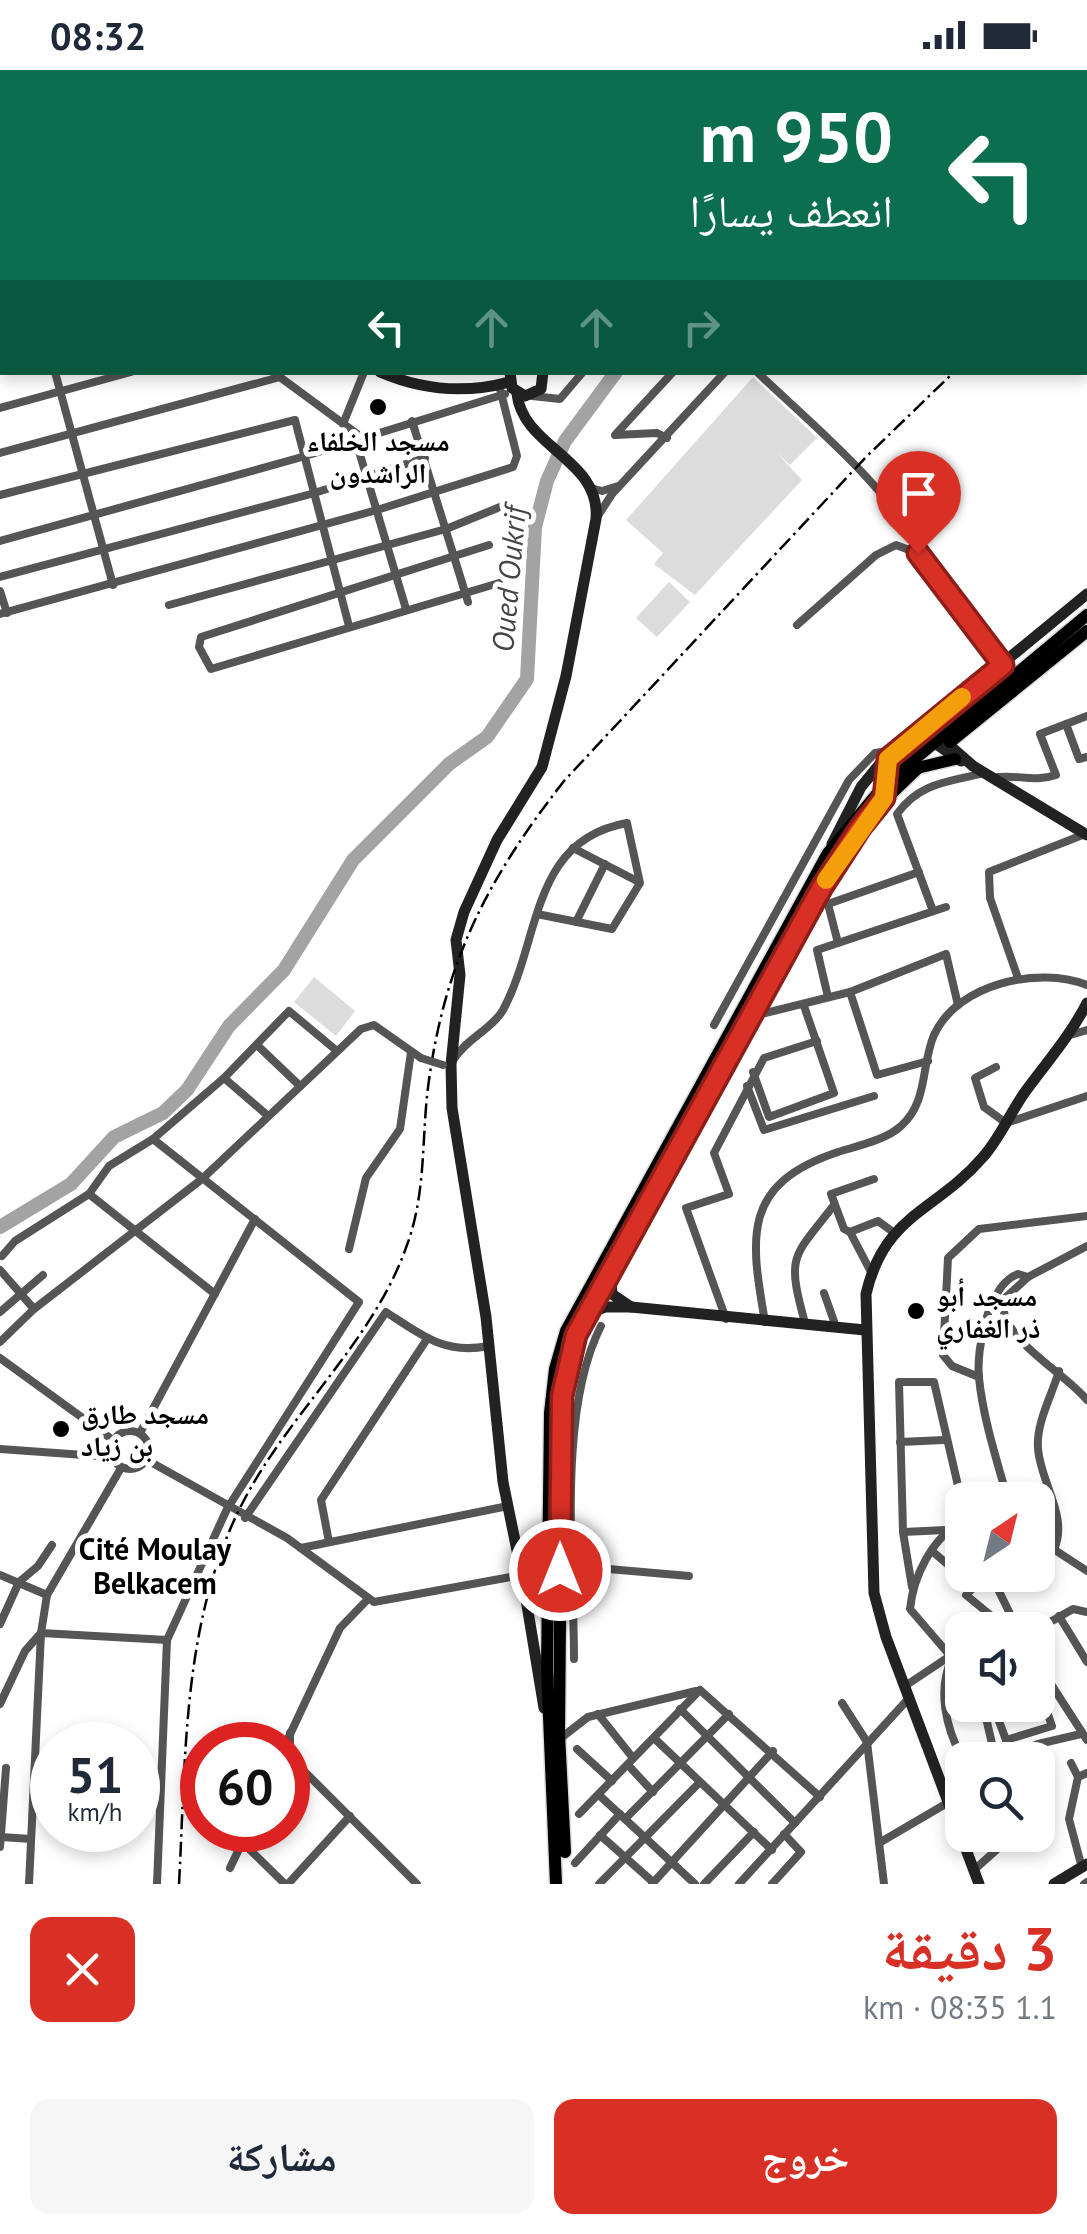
<!DOCTYPE html>
<html lang="ar">
<meta charset="utf-8">
<style>
body{margin:0;font-family:"PT Sans","Noto Naskh Arabic",sans-serif;background:#f6f6f7;color:#1f2937;direction:rtl;height:100vh;display:flex;flex-direction:column;font-size:38px;white-space:nowrap}
*{box-sizing:border-box;margin:0}
p{font-size:32px;color:#747a83}
.icon{flex:none;width:55px;height:55px;fill:none;stroke:currentColor;stroke-width:2;stroke-linecap:round;stroke-linejoin:round}
.map{position:relative;height:1814px;overflow:hidden;direction:ltr}
.details{display:flex;flex-direction:column;background:#fff;flex:1}
.details>*{flex:none}
.guide{position:absolute;left:0px;top:0px;width:1088px;height:305px;box-shadow:0 5px 15px #0003;direction:rtl;background:#0b6e4f;color:#fff;overflow:hidden}
.needle{width:65px;rotate:35deg}
.controls{position:absolute;left:945px;top:1412px;display:grid;gap:20px}
.controls a{display:grid;place-items:center;width:110px;height:110px;border-radius:20px;background:#fff;box-shadow:0 5px 15px #0003;font-size:50px}
.speed{position:absolute;left:30px;top:1652px;display:flex;gap:20px;font-size:50px;font-weight:700;text-align:center}
.speed>*{display:grid;place-content:center;width:130px;height:130px;border-radius:50%;background:#fff;box-shadow:0 5px 15px #0003;line-height:1}
.speed small{font-size:25px;font-weight:400}
.speed .limit{border:15px solid #d22;background:#fff;color:#111}
.pin{position:absolute;display:grid;place-items:center;width:85px;height:85px;color:#fff;margin:-102px -42px;border-radius:50% 50% 50% 0;rotate:-45deg;box-shadow:0 0 10px #0007}
.pin .icon{rotate:45deg}
.me{position:absolute;width:110px;margin:-55px;rotate:0deg;stroke-linejoin:round;filter:drop-shadow(0 0 8px #0008)}
.turn{display:flex;align-items:center;gap:35px;height:210px;padding:0 30px;font-size:45px}
.turn .icon{width:130px;height:130px;stroke-width:2.5}
.turn b{display:block;font-size:70px;line-height:85px}
.lanes{display:flex;align-items:center;height:95px;padding:0 30px;background:#0003;justify-content:center;gap:50px;direction:ltr}
.lanes .off{opacity:.35}
.round{display:grid;place-items:center;flex:none;width:105px;height:105px;border-radius:20px;background:#f6f6f7}
.headline{display:flex;align-items:center;justify-content:space-between;height:170px;padding:0 30px}
h1{font-size:60px;font-weight:700;line-height:75px;color:#d93025}
.primary-button{display:flex;gap:20px;margin-top:auto;padding:20px 30px}
.primary-button a{flex:1;height:115px;border-radius:20px;background:#d93025;color:#fff;font-size:40px;font-weight:700;line-height:115px;text-align:center}
.primary-button a+a{background:#f6f6f7;color:#1f2937}
.status{display:flex;justify-content:space-between;align-items:center;height:70px;padding:0 50px;background:#fff;direction:ltr}
.status svg{height:28px;fill:currentColor}
.map>svg:first-child{display:block}
.green{fill:#dcdcdc}
.lines{fill:none;stroke-linecap:round;stroke-linejoin:round}
.river{stroke:#a3a3a3;stroke-width:14}
.primary-casing{stroke:#dbdbdb;stroke-width:15}
.street{stroke:#555;stroke-width:8}
.secondary{stroke:#222;stroke-width:11}
.primary{stroke:#000;stroke-width:12}
.rail{stroke:#000;stroke-width:2.5;stroke-dasharray:15 5 2.5 5;stroke-linecap:butt}
.street-bridge{stroke:#555;stroke-width:8}
.route-casing{stroke:#8d1f18;stroke-width:25}
.route{stroke:#d93025;stroke-width:18}
.slow{stroke:#f59e0b;stroke-width:18}
.poi-dot{fill:#000;stroke:#fff;stroke-width:4}
.labels{text-anchor:middle;dominant-baseline:central;stroke-width:10;stroke-linejoin:round;paint-order:stroke}
.poi-label{font-size:28px;font-weight:bold;fill:#000;stroke:#fff;text-anchor:start}
.water-label{font-size:30px;font-style:italic;fill:#444;stroke:#fff}
.neighbourhood-label{font-size:30px;font-weight:bold;fill:#000;stroke:#fff}
</style>
<div class="status"><b>08:32</b><svg viewBox="0 0 49 12"><path d="M0 12V9h3v3zM5 12V6h3v6zM10 12V3h3v9zM15 12V0h3v12zM26 1h20v11H26zM47 4h2v5h-2z"/></svg></div>
<div class="map">
<svg width="1087" height="1814" viewBox="0 0 1087 1814">
<rect width="100%" height="100%" fill="#fff"/>
<g class="green">
<path d="M753,307L817,368L790,395L777,383L802,410L695,525L654,494L663,483L626,450Z"/>
<path d="M669,512L690,532L657,567L636,548Z"/>
<path d="M314,907L355,941L336,966L294,932Z"/>
</g>
<g class="lines">
<g class="river">
<path d="M997,2L1002,0"/>
<path d="M0,1157L71,1114L114,1067L163,1043L187,1020L229,956L284,900L353,790L449,694L487,667L527,609L535,457L547,411L565,371L616,302"/>
</g>
<defs>
<g id="primary">
<path d="M950,672L1087,561"/>
<path d="M917,698L955,689"/>
<path d="M637,1154L822,817L867,747L919,697"/>
<path d="M565,1782L559,1664L562,1326L576,1265L625,1176"/>
<path d="M556,1814L547,1599L550,1343L555,1299L566,1261L828,783L886,713L1087,545"/>
</g>
</defs>
<use href="#primary" class="primary-casing"/>
<g class="street">
<path d="M166,0L167,2"/>
<path d="M198,0L199,2"/>
<path d="M229,0L230,2"/>
<path d="M779,0L787,2"/>
<path d="M845,0V2"/>
<path d="M0,2L3,0"/>
<path d="M90,2L95,0"/>
<path d="M188,2L192,0"/>
<path d="M524,2L525,0"/>
<path d="M572,2L574,0"/>
<path d="M625,2L626,0"/>
<path d="M711,2V0"/>
<path d="M794,2L796,0"/>
<path d="M892,2V0"/>
<path d="M938,2V0"/>
<path d="M950,2L955,0"/>
<path d="M0,56L2,54"/>
<path d="M0,111L2,110"/>
<path d="M0,125L2,130"/>
<path d="M0,181L2,186"/>
<path d="M0,229L2,233"/>
<path d="M55,302L113,515"/>
<path d="M273,302L360,366"/>
<path d="M757,302C800,344 903,428 917,483"/>
<path d="M532,326L560,329L583,302"/>
<path d="M0,338L131,302"/>
<path d="M412,351L468,532"/>
<path d="M343,354L364,302"/>
<path d="M355,368L406,539"/>
<path d="M667,368L657,363L615,365L673,302"/>
<path d="M0,383L280,307"/>
<path d="M591,418L602,421L618,416"/>
<path d="M0,425L295,350L349,556"/>
<path d="M596,449L612,424L725,302"/>
<path d="M0,471L302,387L505,324"/>
<path d="M489,475L201,567L199,577L211,599L499,513"/>
<path d="M0,507L311,424L425,388"/>
<path d="M0,521L7,543"/>
<path d="M169,535L446,459L500,437"/>
<path d="M0,544L377,440L513,397L517,386L499,315"/>
<path d="M797,555L876,485L896,475L917,483L1003,595"/>
<path d="M1066,654L1079,689L1087,687"/>
<path d="M992,708C1014,703 1033,713 1056,705L1040,664L1087,646"/>
<path d="M573,778L639,812"/>
<path d="M933,841L897,744C920,712 949,712 984,703"/>
<path d="M576,852L605,794"/>
<path d="M838,873L828,834L919,802"/>
<path d="M1018,908L990,828L989,802L1085,764"/>
<path d="M850,922L877,1005L928,991"/>
<path d="M828,927L817,880L946,837"/>
<path d="M753,946L850,922L946,884L958,935"/>
<path d="M714,955L849,710L875,683L894,680"/>
<path d="M1070,965L1087,960"/>
<path d="M257,975L300,1016"/>
<path d="M454,989C466,969 492,959 503,940C541,870 530,770 627,753L640,813L612,859L537,844"/>
<path d="M996,997L975,1008L984,1037L1006,1053L1087,1026"/>
<path d="M753,1002L769,1047L834,1023L804,936"/>
<path d="M224,1008L267,1045"/>
<path d="M747,1016L764,1060L874,1026"/>
<path d="M874,1109L831,1124L844,1159L850,1162L878,1151L893,1162"/>
<path d="M89,1124L215,1224"/>
<path d="M850,1162L871,1202"/>
<path d="M1087,1176L1028,1207L1002,1231C1003,1272 1062,1300 1087,1330"/>
<path d="M349,1179L366,1108L400,1059L411,982"/>
<path d="M2,1186L15,1171L89,1124L109,1096L153,1069L224,1008L289,941L337,981"/>
<path d="M0,1200L34,1239"/>
<path d="M824,1223L836,1257"/>
<path d="M0,1242L43,1205"/>
<path d="M726,1249L686,1138L729,1124L714,1083L764,988L817,971"/>
<path d="M765,1252C750,1166 742,1114 838,1082C857,1076 886,1070 901,1056C928,1033 921,995 934,965C958,913 1039,896 1087,915"/>
<path d="M805,1253C786,1184 793,1188 834,1135"/>
<path d="M0,1272L34,1239L202,1109L361,959L374,955L421,988"/>
<path d="M0,1288L113,1370"/>
<path d="M979,1307L952,1296L943,1285L948,1188L979,1159L1087,1146"/>
<circle cx="130" cy="1380" r="19"/>
<path d="M140,1363L255,1149"/>
<path d="M900,1372L944,1370"/>
<path d="M0,1379L112,1387"/>
<path d="M147,1390L287,1468L374,1532L522,1505"/>
<path d="M1008,1430C997,1391 983,1348 979,1308C976,1279 988,1215 1018,1204L1028,1207"/>
<path d="M245,1448L386,1242C421,1265 445,1285 488,1276"/>
<path d="M962,1453C932,1466 913,1508 910,1539L952,1588C937,1620 946,1658 962,1688L993,1678L983,1635"/>
<path d="M903,1462L946,1460"/>
<path d="M1038,1469L1087,1501"/>
<path d="M329,1472L321,1430L427,1269"/>
<path d="M301,1478L508,1436"/>
<path d="M1054,1479C1069,1447 1040,1412 1038,1378C1036,1353 1052,1325 1059,1301"/>
<path d="M932,1481L974,1517L966,1525L994,1548L983,1560"/>
<path d="M574,1496L689,1506"/>
<path d="M0,1505L47,1525"/>
<path d="M991,1505L1018,1560"/>
<path d="M912,1517L903,1462L899,1312H934L962,1433"/>
<path d="M1059,1546L1087,1592"/>
<path d="M0,1554L19,1512L38,1496L52,1475"/>
<path d="M1036,1560L1073,1539L1087,1542"/>
<path d="M574,1589C574,1492 557,1342 601,1256"/>
<path d="M1038,1594L1087,1670"/>
<path d="M905,1616L962,1578"/>
<path d="M700,1620L820,1727"/>
<path d="M842,1633L867,1672L884,1814"/>
<path d="M0,1634L25,1581L41,1563L167,1570L227,1439L359,1232L153,1069"/>
<path d="M993,1635L1006,1670L1005,1690"/>
<path d="M680,1639L795,1753"/>
<path d="M598,1644L633,1688"/>
<path d="M290,1663V1682L300,1697L417,1814"/>
<path d="M655,1669L772,1780"/>
<path d="M1006,1670L1052,1656L1038,1616"/>
<path d="M557,1671L588,1647L696,1621"/>
<path d="M285,1675L340,1558L368,1529"/>
<path d="M577,1679L612,1711"/>
<path d="M1005,1689L1038,1674L1081,1664"/>
<path d="M1071,1693L1078,1707L1087,1703"/>
<path d="M628,1695L653,1722"/>
<path d="M1078,1707L1069,1749L1082,1798"/>
<path d="M599,1725L695,1814"/>
<path d="M579,1744L700,1620"/>
<path d="M625,1749L729,1644"/>
<path d="M600,1765L653,1812"/>
<path d="M1,1767L31,1769"/>
<path d="M243,1773L285,1814"/>
<path d="M879,1773L949,1732"/>
<path d="M0,1777L6,1698"/>
<path d="M575,1793L620,1744"/>
<path d="M230,1798L248,1760"/>
<path d="M974,1800L1013,1765"/>
<path d="M29,1814L41,1563L47,1525L121,1398"/>
<path d="M157,1814L167,1570"/>
<path d="M288,1814L350,1746"/>
<path d="M599,1814L700,1712"/>
<path d="M652,1814L773,1681"/>
<path d="M704,1814L754,1762"/>
<path d="M739,1814L910,1627"/>
<path d="M772,1814L801,1782L784,1764"/>
<path d="M1084,1814L1087,1812"/>
</g>
<g class="secondary">
<path d="M676,2L677,0"/>
<path d="M0,282H2"/>
<path d="M380,302C422,320 465,324 509,312"/>
<path d="M510,302L512,318L525,326L541,319L543,302"/>
<path d="M517,324C523,378 601,389 596,449L566,606L542,697L497,770L464,842L456,870L460,905L451,995L452,1038L486,1247L503,1412L522,1505L556,1501"/>
<path d="M942,669L973,696L1087,765"/>
<path d="M936,674L961,691"/>
<path d="M832,774L861,717L879,695L1087,524"/>
<path d="M631,1237L865,1260"/>
<path d="M587,1244L605,1237H631L612,1224L610,1202"/>
<path d="M522,1505L544,1638"/>
<path d="M979,1814L886,1567L874,1523L866,1224C885,1143 936,1142 983,1087C1000,1068 1010,1043 1025,1022C1047,992 1070,966 1087,933"/>
<path d="M1054,1814L1087,1794"/>
</g>
<use href="#primary" class="primary"/>
<g class="rail">
<path d="M1085,145L1087,142"/>
<path d="M179,1814C186,1687 182,1553 241,1436C287,1344 373,1273 407,1175C427,1121 421,1065 429,1010C446,888 489,807 564,711L866,387L954,302"/>
</g>
<path class="street-bridge" d="M421,988L443,995"/>
</g>
<g class="lines">
<defs>
<path id="route" d="M560,1500L562,1326L576,1265L822,817L860,758L884,728L888,689L1003,595L918,483"/>
</defs>
<use href="#route" class="route-casing"/>
<use href="#route" class="route"/>
<path class="slow" d="M826,810L884,728L888,689L962,627"/>
</g>
<g class="poi-dot">
<circle cx="378" cy="337" r="10"/>
<circle cx="916" cy="1241" r="10"/>
<circle cx="61" cy="1359" r="10"/>
</g>
<g class="labels">
<g class="poi-label">
<text x="378" y="370" text-anchor="middle">مسجد الخلفاء<tspan x="378" dy="32">الراشدون</tspan></text>
<text x="936" y="1225">مسجد أبو<tspan x="936" dy="32">ذر الغفاري</tspan></text>
<text x="81" y="1343">مسجد طارق<tspan x="81" dy="32">بن زياد</tspan></text>
</g>
<g class="water-label">
<text transform="translate(508 509) rotate(-85)">Oued Oukrif</text>
</g>
<g class="neighbourhood-label">
<text x="155" y="1478">Cité Moulay<tspan x="155" dy="34">Belkacem</tspan></text>
</g>
</g>
</svg>
<div class="controls">
<a><svg class="needle" viewBox="-14 -14 28 28"><path d="M0-13l5 13h-10z" fill="#e53935"/><path d="M0 13l5-13h-10z" fill="#747a83"/></svg></a>
<a><svg class="icon" aria-label="sound" viewBox="0 0 24 24"><path d="M4 9h4l5-4v14l-5-4H4zM17 9q2 3 0 6"/></svg></a>
<a><svg class="icon" aria-label="search" viewBox="0 0 24 24"><circle cx="10" cy="10" r="6"/><path d="M15 15l6 6"/></svg></a>
</div>
<div class="speed"><div>51<small>km/h</small></div><div class="limit">60</div></div>
<div class="pin" style="left:918px;top:483px;background:#d93025"><svg class="icon" aria-label="arrive" viewBox="0 0 24 24"><path d="M6 21V4h12l-3 4 3 4H6"/></svg></div>
<svg class="me" style="left:560px;top:1500px" viewBox="-20 -20 40 40"><circle r="17" fill="#d93025" stroke="#fff" stroke-width="3"/><path d="M0-11L8 9 0 5-8 9z" fill="#fff"/></svg>
<div class="guide">
<div class="turn"><svg class="icon" aria-label="left" viewBox="0 0 24 24"><path d="M17 20v-9H6M10 6l-5 5 5 5"/></svg><div><b>950 m</b>انعطف يسارًا</div></div>
<div class="lanes"><svg class="icon" aria-label="left" viewBox="0 0 24 24"><path d="M17 20v-9H6M10 6l-5 5 5 5"/></svg><svg class="icon off" aria-label="ahead" viewBox="0 0 24 24"><path d="M12 20V5M6 11l6-6 6 6"/></svg><svg class="icon off" aria-label="ahead" viewBox="0 0 24 24"><path d="M12 20V5M6 11l6-6 6 6"/></svg><svg class="icon off" aria-label="right" viewBox="0 0 24 24"><path d="M7 20v-9h11M14 6l5 5-5 5"/></svg></div>
</div>
</div>
<section class="details">
<div class="headline"><div><h1>3 دقيقة</h1><p>1.1 km · 08:35</p></div><a class="round" style="background:#d93025;color:#fff"><svg class="icon" aria-label="close" viewBox="0 0 24 24"><path d="M6 6l12 12M18 6L6 18"/></svg></a></div>
<div class="primary-button"><a>خروج</a><a>مشاركة</a></div>
</section>
